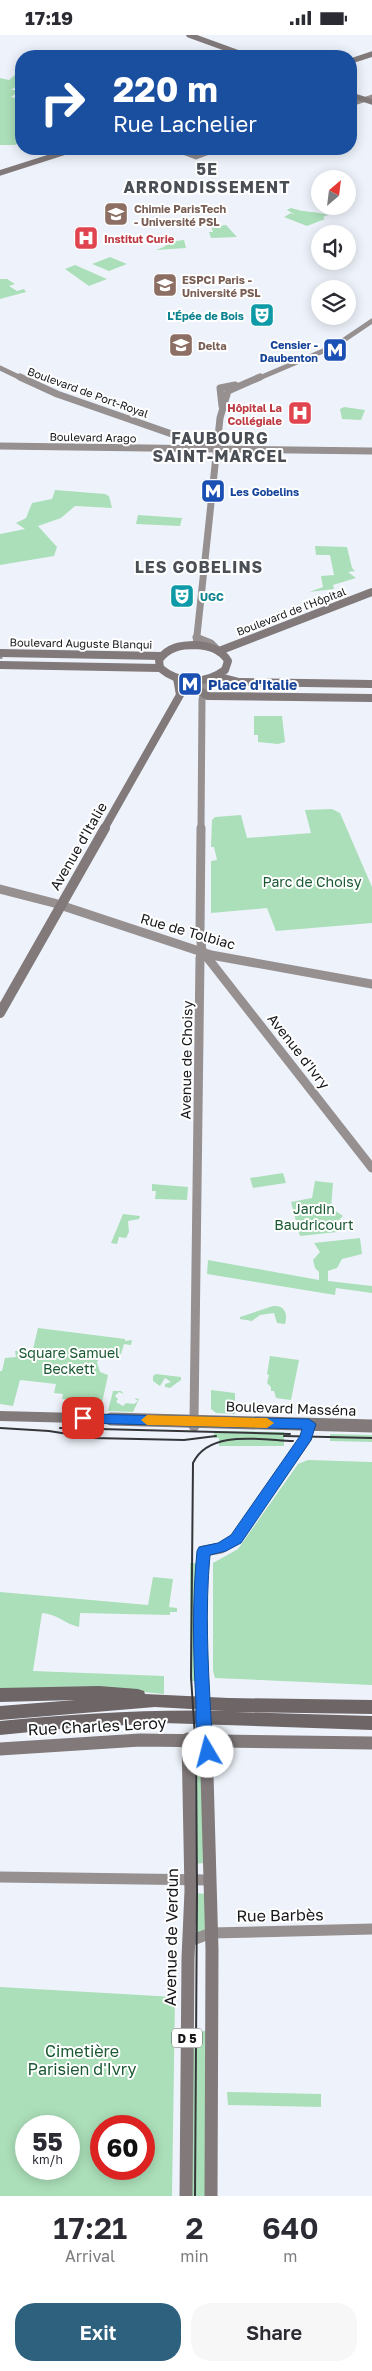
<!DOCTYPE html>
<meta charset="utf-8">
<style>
body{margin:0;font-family:"Golos Text",sans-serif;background:#f7f7f7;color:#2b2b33;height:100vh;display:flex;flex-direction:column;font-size:19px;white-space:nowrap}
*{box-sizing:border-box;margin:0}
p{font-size:16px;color:#7c7c81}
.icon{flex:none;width:28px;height:28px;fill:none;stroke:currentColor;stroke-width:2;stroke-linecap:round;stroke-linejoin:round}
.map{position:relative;height:2161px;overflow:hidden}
.drawer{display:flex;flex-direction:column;background:#fff;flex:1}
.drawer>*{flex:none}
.guide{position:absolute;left:15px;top:15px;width:342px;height:105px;border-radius:20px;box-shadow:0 2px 12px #0003;background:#1a4fa0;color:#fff;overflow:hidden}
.needle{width:32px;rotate:28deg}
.buttons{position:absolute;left:311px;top:135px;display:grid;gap:10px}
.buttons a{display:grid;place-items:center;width:45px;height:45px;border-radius:50%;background:#fff;box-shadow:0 2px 12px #0003;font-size:25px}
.speed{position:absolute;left:15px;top:2080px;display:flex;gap:10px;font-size:25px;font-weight:700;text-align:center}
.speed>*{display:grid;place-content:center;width:65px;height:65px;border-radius:50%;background:#fff;box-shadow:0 2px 12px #0003;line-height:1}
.speed small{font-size:12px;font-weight:400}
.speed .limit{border:8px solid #d22;background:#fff;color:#111}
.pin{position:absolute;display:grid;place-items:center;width:42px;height:42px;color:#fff;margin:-21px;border-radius:10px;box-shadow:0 2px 8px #0006}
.me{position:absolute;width:55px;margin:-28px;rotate:352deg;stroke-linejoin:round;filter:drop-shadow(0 0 4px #0008)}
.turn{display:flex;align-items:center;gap:18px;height:105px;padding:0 15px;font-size:22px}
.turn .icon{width:65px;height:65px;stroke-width:2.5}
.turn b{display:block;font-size:35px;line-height:42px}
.eta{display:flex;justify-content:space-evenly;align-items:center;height:85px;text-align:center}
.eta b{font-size:30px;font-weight:600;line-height:35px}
.cta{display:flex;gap:10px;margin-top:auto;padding:10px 15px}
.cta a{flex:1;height:58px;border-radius:20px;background:#2e617e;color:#fff;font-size:20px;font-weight:600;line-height:58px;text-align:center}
.cta a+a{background:#f7f7f7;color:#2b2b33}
.status{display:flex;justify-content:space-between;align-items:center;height:35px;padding:0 25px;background:#fff;direction:ltr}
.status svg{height:14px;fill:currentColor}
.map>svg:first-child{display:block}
.green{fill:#abdfb9;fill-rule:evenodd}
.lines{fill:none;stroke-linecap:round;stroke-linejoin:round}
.secondary-far3{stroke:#969091;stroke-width:5}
.secondary-far2{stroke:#969091;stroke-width:7}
.secondary-far1{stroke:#969091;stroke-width:9}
.secondary{stroke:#969091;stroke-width:11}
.primary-far3{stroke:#81797a;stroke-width:5.5}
.primary-far2{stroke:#81797a;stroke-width:8}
.primary-far1{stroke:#81797a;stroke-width:10}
.primary{stroke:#81797a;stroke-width:13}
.highway{fill:#6e6567;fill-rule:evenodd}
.tram{stroke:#35363a;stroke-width:2}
.rail{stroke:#35363a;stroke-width:1}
.route{fill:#1a73e8;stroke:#114b97}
.slow{fill:#f59e0b}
.labels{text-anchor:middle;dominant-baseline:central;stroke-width:4;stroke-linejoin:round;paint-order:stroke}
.far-education-label{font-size:11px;font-weight:bold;fill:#785e54;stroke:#fff;text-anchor:start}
.far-health-label{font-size:11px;font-weight:bold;fill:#be3a42;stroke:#fff;text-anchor:start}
.far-culture-label{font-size:11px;font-weight:bold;fill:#0d838f;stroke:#fff;text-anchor:end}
.far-transit-label{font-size:11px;font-weight:bold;fill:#164399;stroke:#fff;text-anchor:end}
.far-street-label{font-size:11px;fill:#151619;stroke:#fff}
.shield{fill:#fff;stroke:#5b5c5e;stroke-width:1}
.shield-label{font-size:12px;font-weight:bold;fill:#151619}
.transit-label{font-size:14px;font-weight:bold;fill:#164399;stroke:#fff;text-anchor:start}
.street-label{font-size:14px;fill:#151619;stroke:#fff}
.park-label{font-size:14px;fill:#195831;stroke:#fff}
.far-district-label{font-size:16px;font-weight:bold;letter-spacing:1px;fill:#4a4e55;stroke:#fff}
.near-street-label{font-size:16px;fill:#151619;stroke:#fff}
.near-park-label{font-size:16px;fill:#195831;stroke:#fff}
</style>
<div class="status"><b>17:19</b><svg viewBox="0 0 49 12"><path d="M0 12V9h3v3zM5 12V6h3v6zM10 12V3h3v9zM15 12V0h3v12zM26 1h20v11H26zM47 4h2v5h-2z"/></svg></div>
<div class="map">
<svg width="372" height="2161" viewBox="0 0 372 2161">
<rect width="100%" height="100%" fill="#eef3fb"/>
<g class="green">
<path d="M15,40L21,41V48L11,55H21L11,62L21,64V107L15,110H0V43L9,45Z"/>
<path d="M291,173C306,178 315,176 328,180L323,182L325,184L307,191L284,182L291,178L296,180L287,175Z"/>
<path d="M226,190L237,202L211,203L209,197H213L211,192Z"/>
<path d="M166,200H174L176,206L184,205L186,213L156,215L166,211L162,208L164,207L163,206L173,202Z"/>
<path d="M110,222L127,229L109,236L92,229Z"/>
<path d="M75,230L107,244L89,251L65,234Z"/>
<path d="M0,244H7L15,249L9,251L17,256L24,254L26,257L0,264Z"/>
<path d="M344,372L365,375L361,385L342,384L340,374Z"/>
<path d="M55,455L105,459L109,461L112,473L75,471L61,483L38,491L57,512L54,521L0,530V499L25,494L16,488L26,483L32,468L52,464Z"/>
<path d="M138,480L182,483L180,491L136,489Z"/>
<path d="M315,511L347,512L352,533L355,536L348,537L356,543L333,550L334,554L309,557L323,552L321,541L334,540L330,520H316Z"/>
<path d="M254,681H282L285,707L278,709L258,707V700H254Z"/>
<path d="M332,774L340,778L372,852V888L276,896L267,873L211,878V826L217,825L214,812H211L212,785L215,782L241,780L247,803L311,798L305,775Z"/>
<path d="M283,1138L286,1148L253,1153L250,1143Z"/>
<path d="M315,1146L333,1148L331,1173L343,1181L335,1189L337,1197L300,1201L291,1167L312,1163Z"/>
<path d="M152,1149L188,1152L187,1165L155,1164L156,1156H152Z"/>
<path d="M123,1179L140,1181L139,1184L128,1186L129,1197L126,1203L119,1202L117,1209L111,1208Z"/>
<path d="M360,1203L362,1219L342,1224L337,1233L328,1236V1246L372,1251V1258L336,1253L335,1260L207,1239L208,1225L319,1245V1237L315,1233L313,1225L320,1217L314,1208Z"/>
<path d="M273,1271C285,1270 288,1279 285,1289L277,1288L274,1278L260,1280L252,1286L240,1284V1282Z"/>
<path d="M38,1293L125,1304V1306L132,1305L131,1310L124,1309L121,1319C112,1319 102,1318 97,1327L100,1337L108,1340L102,1368L62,1364L63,1359L54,1358L56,1349L20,1345L13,1371L0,1369V1336H2L5,1323L16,1322L15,1316L33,1314Z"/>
<path d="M270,1321L299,1325L291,1365L276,1363L274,1356H271V1352L267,1348L269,1340L267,1339Z"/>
<path d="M156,1339L181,1342V1345L170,1353L165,1352V1349L171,1347L165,1343L160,1351L153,1346V1341Z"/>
<path d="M211,1355L235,1358V1379L216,1378L211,1374Z"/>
<path d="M113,1356H121L124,1359L119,1357L115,1361L118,1364L116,1367L123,1371L126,1368L134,1369L138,1366L134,1363L139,1364L133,1377L108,1376Z"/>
<path d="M214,1396L284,1397V1411H219V1403H214Z"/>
<path d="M330,1399L372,1400V1407L330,1406Z"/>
<path d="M308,1425L372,1427V1650L215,1643L213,1636V1528L238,1514L298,1429Z"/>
<path d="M190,1528H198L197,1646H190Z"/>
<path d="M153,1542L173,1544L169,1572L177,1573V1577H170V1580L80,1578L79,1592C65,1589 57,1579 42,1578L33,1636L164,1641V1659L111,1654L0,1655V1557L148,1570Z"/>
<path d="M191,1719H204L205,1828L192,1829Z"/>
<path d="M193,1858L206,1859V1896L194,1901Z"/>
<path d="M0,1952L175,1962L172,2161H0ZM26,2091H69V2134H26ZM101,2091H144V2134H101Z"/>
<path d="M190,1996H208L207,2161H188Z"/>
<path d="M227,2057L321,2059V2072L228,2070Z"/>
</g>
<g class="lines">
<g class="secondary-far3">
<path d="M351,69L372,62"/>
<path d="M175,114L196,122L217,114"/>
<path d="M0,333L23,344"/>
<path d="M257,344L335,311L372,286"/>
</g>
<g class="secondary-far2">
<path d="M20,342L57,359L209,412"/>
<path d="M222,371L220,353L235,350"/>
<path d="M0,411L372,416"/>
<path d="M196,602L211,608L219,616"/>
<path d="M196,610L220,383L228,356L260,342"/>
<path d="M201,794L202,665L206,645"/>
</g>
<g class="secondary-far1">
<path d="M0,854L54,868L211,920L372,949"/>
<path d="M203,917L372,1133"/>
<path d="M194,1385L200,923L202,917L200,897L201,793"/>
</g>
<g class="secondary">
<path d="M194,1391V1384"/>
<path d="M206,1704C202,1642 197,1578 204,1516L221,1513L236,1504L307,1402L309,1389"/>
<path d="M0,1842L209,1845"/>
<path d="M190,1906L211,1898L372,1894"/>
</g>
<g class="primary-far3">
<path d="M189,0L247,21"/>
<path d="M351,26L372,19"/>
<path d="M351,60L372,67"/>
<path d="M0,138L75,114"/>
</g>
<g class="primary-far2">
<path d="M196,610C209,611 221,614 228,626L225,635C205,650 179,649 160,633L159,625C168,612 181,610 196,610Z"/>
<path d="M219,616L372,557"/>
<path d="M0,618L161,621"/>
<path d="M0,630L160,633"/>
<path d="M216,641L239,647L372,649"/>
<path d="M179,644L208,661L372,663"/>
<path d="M104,794L180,660L177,643"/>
</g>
<g class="primary-far1">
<path d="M0,978L105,793"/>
<path d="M0,1381L157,1385"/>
</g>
<g class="primary">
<path d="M111,1384L372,1391"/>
<path d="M206,1704L212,1915L211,2161"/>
<path d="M0,1714L140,1705L372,1708"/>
<path d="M186,2161L188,1923L191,1856L188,1704"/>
</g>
<path class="highway" d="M99,1651L138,1654L144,1656L145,1659L229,1663L372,1665V1679L234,1677L372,1681V1695L163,1688L71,1693L0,1700V1686C76,1679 150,1674 226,1676L155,1672L0,1685V1671L75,1665L0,1667V1653Z"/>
<g class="tram">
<path d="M0,1393L49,1396L93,1403L184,1405L216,1401"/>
<path d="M60,1393L290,1399"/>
<path d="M284,1401L372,1403"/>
<path d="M195,2161L197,1856L196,1717L191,1642L193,1428C209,1394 262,1405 293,1406"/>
</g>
<path class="rail" d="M0,623H2"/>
</g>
<path class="route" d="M83,1379L309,1384L316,1389L311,1405L241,1508L226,1516L210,1520C205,1574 208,1629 211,1683C211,1694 218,1711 213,1721L208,1723L202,1721C195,1706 196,1685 196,1668C193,1618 192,1566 197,1516L199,1512L218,1508L231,1500L300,1401L302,1394L83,1388L77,1383Z"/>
<path class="slow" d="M147,1380L267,1383L274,1388L267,1393L147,1390L141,1385Z"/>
<defs>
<symbol id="university-square" viewBox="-11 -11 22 22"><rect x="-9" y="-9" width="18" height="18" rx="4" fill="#8d6e63" stroke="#fff"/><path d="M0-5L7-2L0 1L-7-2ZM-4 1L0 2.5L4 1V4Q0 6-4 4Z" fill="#fff"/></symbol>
<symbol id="hospital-square" viewBox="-11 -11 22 22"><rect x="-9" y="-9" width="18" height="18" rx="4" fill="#e0444e" stroke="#fff"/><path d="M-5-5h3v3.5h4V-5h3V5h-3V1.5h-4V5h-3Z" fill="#fff"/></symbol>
<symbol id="theatre-square" viewBox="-11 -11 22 22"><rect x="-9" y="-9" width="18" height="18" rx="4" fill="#0f9aa8" stroke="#fff"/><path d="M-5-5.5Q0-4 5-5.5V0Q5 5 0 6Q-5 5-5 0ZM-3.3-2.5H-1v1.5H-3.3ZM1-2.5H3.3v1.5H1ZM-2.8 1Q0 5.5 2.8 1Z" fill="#fff"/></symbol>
<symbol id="metro-square" viewBox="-11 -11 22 22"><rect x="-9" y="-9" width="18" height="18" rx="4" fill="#1a4fb4" stroke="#fff"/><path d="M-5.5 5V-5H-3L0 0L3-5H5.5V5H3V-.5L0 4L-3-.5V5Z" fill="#fff"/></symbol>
</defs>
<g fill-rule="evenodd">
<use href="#university-square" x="102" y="165" width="28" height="28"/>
<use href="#hospital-square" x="72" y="189" width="28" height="28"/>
<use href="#university-square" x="151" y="236" width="28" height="28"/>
<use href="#theatre-square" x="248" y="266" width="28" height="28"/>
<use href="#university-square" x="167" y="296" width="28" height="28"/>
<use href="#metro-square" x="321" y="301" width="28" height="28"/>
<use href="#hospital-square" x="286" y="364" width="28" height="28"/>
<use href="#metro-square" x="199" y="442" width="28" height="28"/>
<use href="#theatre-square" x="168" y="547" width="28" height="28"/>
<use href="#metro-square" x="176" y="635" width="28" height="28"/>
</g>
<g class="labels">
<g class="far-education-label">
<text x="134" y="173">Chimie ParisTech<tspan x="134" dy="13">- Université PSL</tspan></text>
<text x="182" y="244">ESPCI Paris -<tspan x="182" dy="13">Université PSL</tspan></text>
<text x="198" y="310">Delta</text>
</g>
<g class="far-health-label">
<text x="104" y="203">Institut Curie</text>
<text x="282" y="372" text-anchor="end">Hôpital La<tspan x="282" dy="13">Collégiale</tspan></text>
</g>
<g class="far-culture-label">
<text x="244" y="280">L'Épée de Bois</text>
<text x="200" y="561" text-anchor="start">UGC</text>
</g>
<g class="far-transit-label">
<text x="318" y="309">Censier -<tspan x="318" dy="13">Daubenton</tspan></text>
<text x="230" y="456" text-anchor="start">Les Gobelins</text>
</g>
<g class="far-street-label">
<text transform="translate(88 357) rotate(20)">Boulevard de Port-Royal</text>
<text transform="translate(93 402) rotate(1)">Boulevard Arago</text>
<text transform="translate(291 576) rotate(-21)">Boulevard de l'Hôpital</text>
<text transform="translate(81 608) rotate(1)">Boulevard Auguste Blanqui</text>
</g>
<rect class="shield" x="172" y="1993.5" width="30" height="19" rx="4"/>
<g class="shield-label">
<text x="187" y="2003">D 5</text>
</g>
<g class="transit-label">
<text x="208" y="649">Place d'Italie</text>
</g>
<g class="street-label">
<text transform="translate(78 811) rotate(-60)">Avenue d'Italie</text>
<text transform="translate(188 896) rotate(16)">Rue de Tolbiac</text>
<text transform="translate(299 1016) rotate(52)">Avenue d'Ivry</text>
<text transform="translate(186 1025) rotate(-89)">Avenue de Choisy</text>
<text transform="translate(291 1373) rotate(2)">Boulevard Masséna</text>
</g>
<g class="park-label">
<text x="312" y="846">Parc de Choisy</text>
<text x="314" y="1173">Jardin<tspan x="314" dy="16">Baudricourt</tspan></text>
<text x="69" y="1317">Square Samuel<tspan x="69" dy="16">Beckett</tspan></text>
</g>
<g class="far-district-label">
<text x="207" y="134">5E<tspan x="207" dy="18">ARRONDISSEMENT</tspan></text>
<text x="220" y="403">FAUBOURG<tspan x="220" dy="18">SAINT-MARCEL</tspan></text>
<text x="199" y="532">LES GOBELINS</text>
</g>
<g class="near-street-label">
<text transform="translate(97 1691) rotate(-3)">Rue Charles Leroy</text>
<text transform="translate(280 1880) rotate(-1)">Rue Barbès</text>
<text transform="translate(171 1902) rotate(-89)">Avenue de Verdun</text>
</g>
<g class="near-park-label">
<text x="82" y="2016">Cimetière<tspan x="82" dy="18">Parisien d'Ivry</tspan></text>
</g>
</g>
</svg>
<div class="buttons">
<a><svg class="needle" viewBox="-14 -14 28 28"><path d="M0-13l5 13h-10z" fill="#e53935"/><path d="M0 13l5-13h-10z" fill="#7c7c81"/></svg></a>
<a><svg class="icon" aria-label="sound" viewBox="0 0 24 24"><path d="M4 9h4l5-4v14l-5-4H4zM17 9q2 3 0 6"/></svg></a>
<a><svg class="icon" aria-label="layers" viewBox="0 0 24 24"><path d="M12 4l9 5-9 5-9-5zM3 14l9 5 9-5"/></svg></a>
</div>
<div class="speed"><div>55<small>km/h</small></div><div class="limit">60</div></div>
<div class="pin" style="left:83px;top:1383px;background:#d93025"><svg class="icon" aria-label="arrive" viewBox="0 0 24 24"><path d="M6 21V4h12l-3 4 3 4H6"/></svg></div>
<svg class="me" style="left:208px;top:1717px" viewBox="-20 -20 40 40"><circle r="19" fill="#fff"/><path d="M0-13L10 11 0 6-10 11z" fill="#1a73e8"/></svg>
<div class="guide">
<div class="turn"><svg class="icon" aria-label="right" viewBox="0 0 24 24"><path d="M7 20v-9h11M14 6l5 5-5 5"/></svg><div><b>220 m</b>Rue Lachelier</div></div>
</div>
</div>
<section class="drawer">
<div class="eta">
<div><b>17:21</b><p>Arrival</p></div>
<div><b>2</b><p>min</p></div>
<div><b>640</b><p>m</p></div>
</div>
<div class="cta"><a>Exit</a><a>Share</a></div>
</section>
